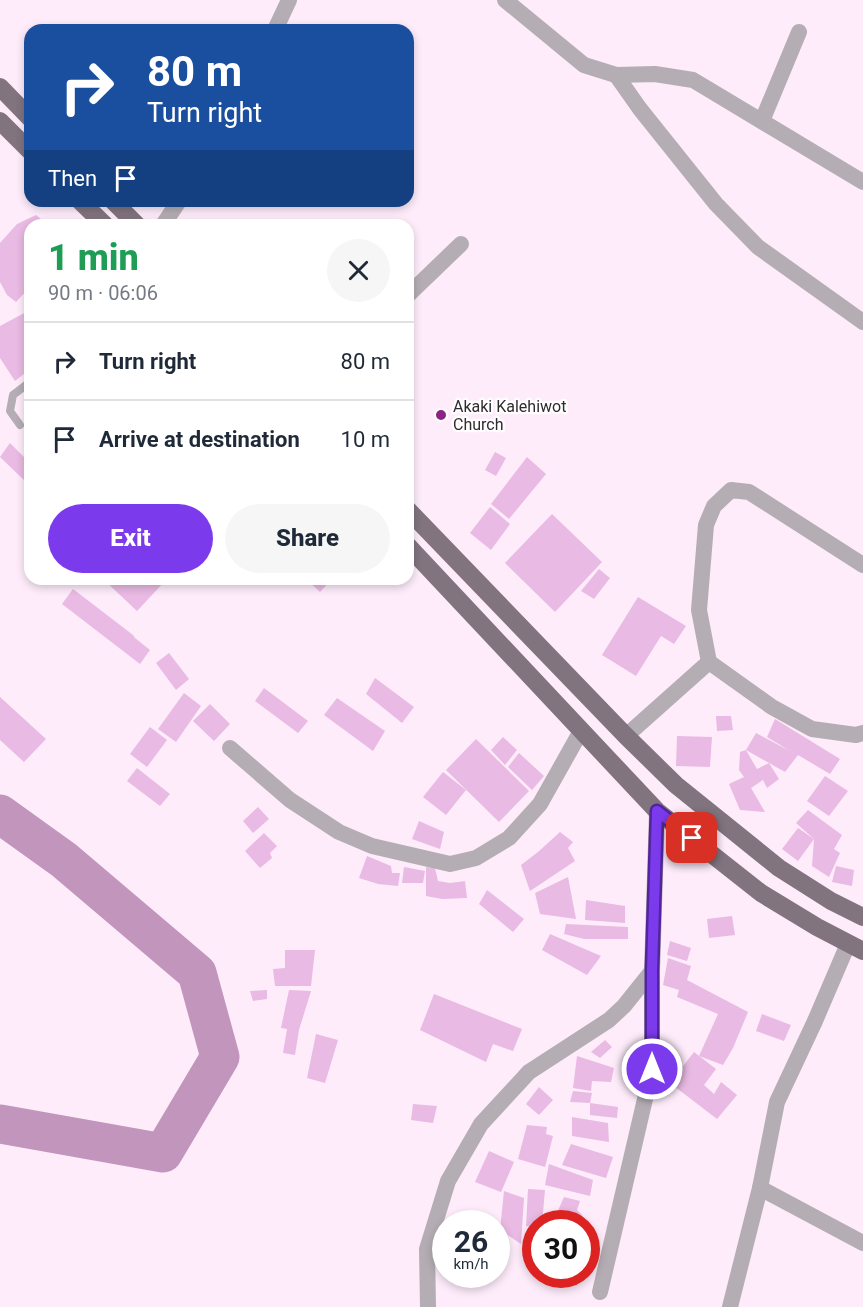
<!DOCTYPE html>
<meta charset="utf-8">
<style>
body{margin:0;font-family:Roboto,sans-serif;background:#f6f6f7;color:#1f2937;height:100vh;display:flex;flex-direction:column;font-size:22px;white-space:nowrap}
*{box-sizing:border-box;margin:0}
p{font-size:20px;color:#747a83}
.icon{flex:none;width:33px;height:33px;fill:none;stroke:currentColor;stroke-width:2;stroke-linecap:round;stroke-linejoin:round}
.map{position:relative;flex:1;overflow:hidden}
.details{position:absolute;left:24px;top:219px;width:390px;height:366px;display:flex;flex-direction:column;background:#fff;border-radius:18px;box-shadow:0 3px 9px #0003}
.details>*{flex:none}
.hud{position:absolute;left:24px;top:24px;width:390px;height:183px;border-radius:18px;box-shadow:0 3px 9px #0003;background:#1a4fa0;color:#fff;overflow:hidden}
.speed{position:absolute;left:432px;top:1210px;display:flex;gap:12px;font-size:30px;font-weight:700;text-align:center}
.speed>*{display:grid;place-content:center;width:78px;height:78px;border-radius:50%;background:#fff;box-shadow:0 3px 9px #0003;line-height:1}
.speed small{font-size:15px;font-weight:400}
.speed .limit{border:9px solid #d22;background:#fff;color:#111}
.pin{position:absolute;display:grid;place-items:center;width:51px;height:51px;color:#fff;margin:-26px;border-radius:12px;box-shadow:0 3px 9px #0006}
.me{position:absolute;width:66px;margin:-33px;rotate:0deg;stroke-linejoin:round;filter:drop-shadow(0 0 4px #0008)}
.turn{display:flex;align-items:center;gap:21px;height:126px;padding:0 24px;font-size:27px}
.turn .icon{width:78px;height:78px;stroke-width:2.5}
.turn b{display:block;font-size:42px;line-height:51px}
.then{display:flex;align-items:center;height:57px;padding:0 24px;background:#0003;gap:12px;font-size:22px}
.round{display:grid;place-items:center;flex:none;width:63px;height:63px;border-radius:32px;background:#f6f6f7}
.headline{display:flex;align-items:center;justify-content:space-between;height:102px;padding:0 24px}
h1{font-size:36px;font-weight:800;line-height:45px;color:#1e9e55}
.primary-button{display:flex;gap:12px;margin-top:auto;padding:12px 24px}
.primary-button a{flex:1;height:69px;border-radius:36px;background:#7c3aed;color:#fff;font-size:24px;font-weight:800;line-height:69px;text-align:center}
.primary-button a+a{background:#f6f6f7;color:#1f2937}
ul{padding:0;list-style:none}
li{display:flex;align-items:center;gap:18px;height:78px;padding:0 24px;border-top:2px solid #e0e1e3}
li div{flex:1}
li b{display:block;font-size:22px}
li em{font-style:normal}
.map>svg:first-child{display:block}
.lines{fill:none;stroke-linecap:round;stroke-linejoin:round}
.river{stroke:#c295bc;stroke-width:39}
.building{fill:#e9bae3}
.lane{stroke:#b5adb4;stroke-width:8}
.street{stroke:#b5adb4;stroke-width:16}
.primary{stroke:#81747f;stroke-width:18}
.route-casing{stroke:#51269a;stroke-width:15}
.route{stroke:#7c3aed;stroke-width:10}
.poi-dot{fill:#8c2186;stroke:#fff;stroke-width:2}
.labels{text-anchor:middle;dominant-baseline:central;stroke-width:4.5;stroke-linejoin:round;paint-order:stroke}
.poi-label{font-size:16px;fill:#312a30;stroke:#fff;text-anchor:start}
</style>
<div class="map">
<svg width="863" height="1307" viewBox="0 0 863 1307">
<rect width="100%" height="100%" fill="#feecfb"/>
<g class="lines">
<path class="river" d="M0,814L64,860L197,973L220,1057L163,1153L0,1124"/>
</g>
<g class="building">
<path d="M36,215L48,225H30V287L16,302L7,295L0,282V243L17,224Z"/>
<path d="M30,310V349L26,351L30,358V369L15,381L0,358V326Z"/>
<path d="M10,443L30,463V479L27,483L0,457Z"/>
<path d="M495,452L506,458L496,476L485,470Z"/>
<path d="M527,457L546,474L509,519L491,504Z"/>
<path d="M490,507L510,524L491,550L470,533Z"/>
<path d="M552,514L602,562L555,612L505,563Z"/>
<path d="M599,569L610,578L594,599L581,591Z"/>
<path d="M103,579H167L137,611Z"/>
<path d="M306,579H332L320,592Z"/>
<path d="M73,589L133,635L135,638L150,650L140,664L62,604Z"/>
<path d="M638,597L686,626L674,644L661,636L636,676L602,655Z"/>
<path d="M169,653L189,679L176,690L156,663Z"/>
<path d="M375,678L414,707L402,723L366,694Z"/>
<path d="M264,688L308,721L298,733L255,701Z"/>
<path d="M184,693L201,706L176,742L158,729Z"/>
<path d="M0,697L46,739L24,762L0,740Z"/>
<path d="M337,698L385,731L373,751L324,715Z"/>
<path d="M210,704L230,724L214,741L193,721Z"/>
<path d="M716,716H731L733,730L717,731Z"/>
<path d="M775,719L840,759L830,774L798,755L785,772L746,750L756,733L790,751L767,737Z"/>
<path d="M150,727L167,740L147,767L130,754Z"/>
<path d="M677,736L712,737L710,767L676,766Z"/>
<path d="M503,737L517,750L505,765L491,750Z"/>
<path d="M476,739L529,791L499,822L446,770Z"/>
<path d="M746,750L757,769L769,763L779,779L767,788L763,780L751,788L765,812L740,810L729,784L744,777L739,770L740,752Z"/>
<path d="M519,753L544,776L532,790L508,767Z"/>
<path d="M137,768L170,794L160,806L127,781Z"/>
<path d="M443,772L466,790L446,815L423,797Z"/>
<path d="M825,776L848,791L829,816L807,801Z"/>
<path d="M258,807L269,819L253,833L243,821Z"/>
<path d="M808,810L842,835L834,849L840,853L829,877L812,866L814,839L796,823Z"/>
<path d="M419,821L444,832L440,849L412,839Z"/>
<path d="M798,828L814,839L798,861L782,849Z"/>
<path d="M560,832L573,842L568,848L575,861L530,891L521,865L538,852Z"/>
<path d="M264,833L277,846L270,853L272,858L260,868L245,851Z"/>
<path d="M367,856L391,866L392,873H400L398,886L378,884L359,878Z"/>
<path d="M836,866L854,870L852,886L832,882Z"/>
<path d="M404,867L425,871L423,883H402Z"/>
<path d="M426,867L435,868L438,881L450,883L465,881L467,898L442,899L426,896Z"/>
<path d="M568,877L576,919L540,914L535,893Z"/>
<path d="M487,890L524,919L513,932L479,904Z"/>
<path d="M586,900L625,906V923L585,920Z"/>
<path d="M732,916L735,935L709,938L707,919Z"/>
<path d="M566,924L628,927V939H584L564,934Z"/>
<path d="M550,934L601,956L587,975L542,950Z"/>
<path d="M670,941L691,948L687,961L667,955Z"/>
<path d="M285,950H315L311,986H275L273,969L285,968Z"/>
<path d="M668,958L691,966L687,980L748,1012L733,1048L723,1065L699,1056L718,1014L677,997L679,990L663,985Z"/>
<path d="M267,990V999L253,1001L250,991Z"/>
<path d="M289,990L311,991L299,1030L295,1055L283,1053L287,1029L281,1028Z"/>
<path d="M434,994L522,1029L513,1051L493,1044L486,1062L420,1030Z"/>
<path d="M762,1014L791,1025L784,1041L756,1031Z"/>
<path d="M316,1034L338,1040L325,1083L307,1078Z"/>
<path d="M605,1040L612,1047L600,1058L591,1052Z"/>
<path d="M694,1052L716,1069L704,1085L714,1094L721,1082L737,1095L717,1119L670,1083Z"/>
<path d="M577,1056L614,1068L611,1082L592,1081L591,1091L573,1088Z"/>
<path d="M539,1087L553,1100L539,1115L526,1104Z"/>
<path d="M573,1091L592,1093L590,1103L570,1102Z"/>
<path d="M590,1103L618,1107L617,1118L590,1115Z"/>
<path d="M413,1104L437,1106L433,1123L411,1120Z"/>
<path d="M572,1117L608,1123L609,1142L572,1136Z"/>
<path d="M527,1125L547,1127L546,1134L553,1136L545,1167L518,1159Z"/>
<path d="M571,1144L613,1157L606,1178L562,1165Z"/>
<path d="M489,1151L514,1162L501,1192L475,1182Z"/>
<path d="M549,1164L593,1180L590,1196L545,1185Z"/>
<path d="M528,1189L545,1190L542,1224H536V1227L526,1226Z"/>
<path d="M504,1191L524,1198L521,1244L500,1230Z"/>
<path d="M564,1197L580,1201L577,1210L582,1215L581,1219L557,1213Z"/>
</g>
<g class="lines">
<path class="lane" d="M20,425L10,411L13,395L30,382"/>
<g class="street">
<path d="M505,0L584,65L616,75L655,74L693,80L863,182"/>
<path d="M275,30L289,0"/>
<path d="M616,75L640,109L716,204L758,247L863,322"/>
<path d="M762,121L799,32"/>
<path d="M163,225L179,201"/>
<path d="M408,295L461,244"/>
<path d="M863,565L749,492L731,490L714,506L706,525L699,610L709,662L772,707L812,729L856,735L863,733"/>
<path d="M626,736L709,662"/>
<path d="M230,748L290,800L339,832L372,846L450,864L476,858L509,838L540,804L581,731"/>
<path d="M760,1188L863,1243"/>
<path d="M600,1292L652,1069V971"/>
<path d="M428,1307L427,1249L448,1181L481,1124L529,1072L609,1020L624,1006L652,971L657,811"/>
<path d="M730,1307L760,1188L777,1102L815,1021L848,944"/>
</g>
<g class="primary">
<path d="M0,87L30,118"/>
<path d="M0,121L30,151"/>
<path d="M80,201L105,225"/>
<path d="M113,201L137,225"/>
<path d="M408,510L626,736L676,785L779,868L831,901L863,917"/>
<path d="M408,546L657,811L761,893L817,927L863,951"/>
</g>
</g>
<g class="lines">
<defs>
<path id="route" d="M652,1069V970L657,811L692,838"/>
</defs>
<use href="#route" class="route-casing"/>
<use href="#route" class="route"/>
</g>
<circle class="poi-dot" cx="441" cy="415" r="6"/>
<g class="labels">
<g class="poi-label">
<text x="453" y="406">Akaki Kalehiwot<tspan x="453" dy="18">Church</tspan></text>
</g>
</g>
</svg>
<div class="speed"><div>26<small>km/h</small></div><div class="limit">30</div></div>
<div class="pin" style="left:692px;top:838px;background:#d93025"><svg class="icon" aria-label="arrive" viewBox="0 0 24 24"><path d="M6 21V4h12l-3 4 3 4H6"/></svg></div>
<svg class="me" style="left:652px;top:1069px" viewBox="-20 -20 40 40"><circle r="17" fill="#7c3aed" stroke="#fff" stroke-width="3"/><path d="M0-11L8 9 0 5-8 9z" fill="#fff"/></svg>
<div class="hud">
<div class="turn"><svg class="icon" aria-label="right" viewBox="0 0 24 24"><path d="M7 20v-9h11M14 6l5 5-5 5"/></svg><div><b>80 m</b>Turn right</div></div>
<div class="then">Then<svg class="icon" aria-label="arrive" viewBox="0 0 24 24"><path d="M6 21V4h12l-3 4 3 4H6"/></svg></div>
</div>
<section class="details">
<div class="headline"><div><h1>1 min</h1><p>90 m · 06:06</p></div><a class="round"><svg class="icon" aria-label="close" viewBox="0 0 24 24"><path d="M6 6l12 12M18 6L6 18"/></svg></a></div>
<ul>
<li><svg class="icon" aria-label="right" viewBox="0 0 24 24"><path d="M7 20v-9h11M14 6l5 5-5 5"/></svg><div><b>Turn right</b></div><em>80 m</em></li>
<li><svg class="icon" aria-label="arrive" viewBox="0 0 24 24"><path d="M6 21V4h12l-3 4 3 4H6"/></svg><div><b>Arrive at destination</b></div><em>10 m</em></li>
</ul>
<div class="primary-button"><a>Exit</a><a>Share</a></div>
</section>
</div>
